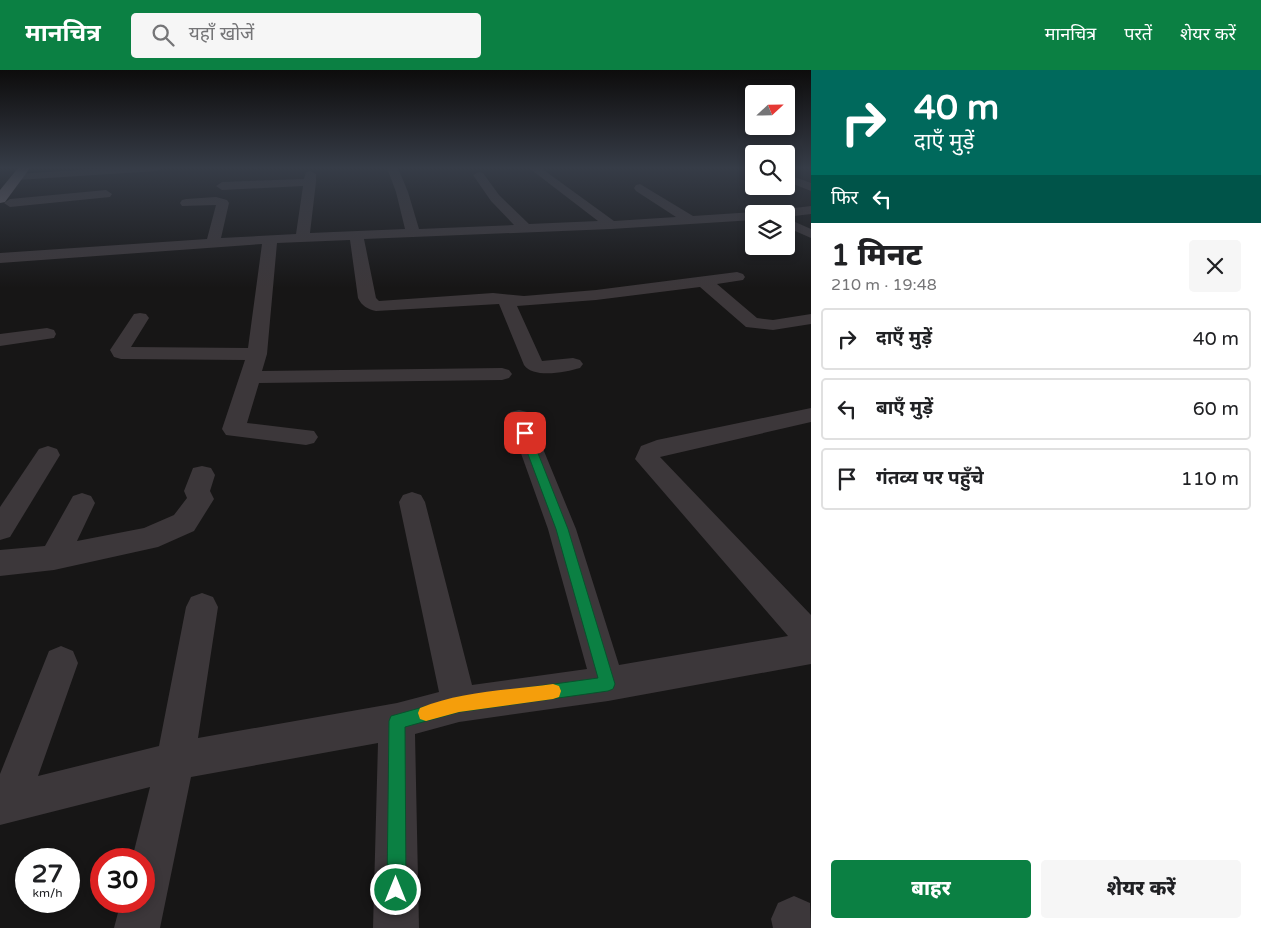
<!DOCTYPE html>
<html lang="hi">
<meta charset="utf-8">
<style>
body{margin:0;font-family:"Varela Round","Noto Sans Devanagari",sans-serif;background:#f6f6f6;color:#202124;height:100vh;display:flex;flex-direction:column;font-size:19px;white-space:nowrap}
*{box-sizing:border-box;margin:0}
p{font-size:16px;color:#757577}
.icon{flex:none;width:28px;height:28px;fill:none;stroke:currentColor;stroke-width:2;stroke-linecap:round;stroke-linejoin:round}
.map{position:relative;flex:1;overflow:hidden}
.side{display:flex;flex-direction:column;background:#fff;width:450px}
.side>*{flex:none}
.hud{background:#00695c;color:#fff;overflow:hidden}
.needle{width:32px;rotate:68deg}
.buttons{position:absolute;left:745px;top:15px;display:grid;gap:10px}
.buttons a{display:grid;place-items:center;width:50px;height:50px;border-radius:5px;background:#fff;box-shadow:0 2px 8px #0003;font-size:25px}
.speed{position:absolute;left:15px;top:778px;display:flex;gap:10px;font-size:25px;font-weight:700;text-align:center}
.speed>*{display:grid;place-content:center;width:65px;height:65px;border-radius:50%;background:#fff;box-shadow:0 2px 8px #0003;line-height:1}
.speed small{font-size:12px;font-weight:400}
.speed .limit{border:8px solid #d22;background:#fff;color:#111}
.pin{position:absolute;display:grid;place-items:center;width:42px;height:42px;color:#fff;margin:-21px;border-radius:10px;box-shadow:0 2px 8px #0006}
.me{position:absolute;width:55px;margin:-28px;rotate:0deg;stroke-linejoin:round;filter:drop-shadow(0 0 4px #0008)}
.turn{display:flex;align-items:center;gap:18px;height:105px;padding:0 20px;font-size:22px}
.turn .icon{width:65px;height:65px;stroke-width:2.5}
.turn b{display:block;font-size:35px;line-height:42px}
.then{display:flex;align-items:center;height:48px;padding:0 20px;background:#0003;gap:10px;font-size:19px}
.round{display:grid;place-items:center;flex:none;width:52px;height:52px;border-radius:5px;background:#f6f6f6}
.headline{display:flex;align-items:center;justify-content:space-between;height:85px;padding:0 20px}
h1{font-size:30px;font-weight:800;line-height:38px}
.button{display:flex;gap:10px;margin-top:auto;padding:10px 20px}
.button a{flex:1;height:58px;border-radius:5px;background:#0b8043;color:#fff;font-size:20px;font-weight:800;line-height:58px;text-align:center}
.button a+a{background:#f6f6f6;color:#202124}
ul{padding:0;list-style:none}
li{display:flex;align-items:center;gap:15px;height:62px;margin:0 10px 8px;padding:0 10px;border:2px solid #e0e0e0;border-radius:5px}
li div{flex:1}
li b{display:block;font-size:19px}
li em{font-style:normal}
header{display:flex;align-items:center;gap:30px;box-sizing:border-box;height:70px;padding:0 25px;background:#0b8043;color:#fff}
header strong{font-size:24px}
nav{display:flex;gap:28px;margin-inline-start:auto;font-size:18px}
.search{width:350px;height:45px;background:#f6f6f6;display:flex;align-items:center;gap:12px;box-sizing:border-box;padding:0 18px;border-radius:5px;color:#757577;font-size:19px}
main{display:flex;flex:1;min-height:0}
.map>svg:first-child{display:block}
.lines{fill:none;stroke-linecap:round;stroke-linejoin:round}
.minor{fill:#3c373a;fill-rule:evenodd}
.highway{fill:#6c646b;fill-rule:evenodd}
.route{fill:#0b8043;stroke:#07532c}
.slow{fill:#f59e0b}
</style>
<header>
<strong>मानचित्र</strong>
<div class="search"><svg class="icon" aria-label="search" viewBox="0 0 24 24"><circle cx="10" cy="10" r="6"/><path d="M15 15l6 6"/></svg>यहाँ खोजें</div>
<nav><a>मानचित्र</a><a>परतें</a><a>शेयर करें</a></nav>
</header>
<main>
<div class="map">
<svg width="811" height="858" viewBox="0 0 811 858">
<rect width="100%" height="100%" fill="#171616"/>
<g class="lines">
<g class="minor">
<path d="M107,98H163L157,101L17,110L11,107L17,104Z"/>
<path d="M387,98H398L408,122L419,159L514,155L491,131L473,105L479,102L483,103L499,125L529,154L598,151L529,98H541L614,151L676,147L636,121L634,118L636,115L640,114L693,146L754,142L759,144H754V150L611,159L364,169L376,228L379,231L493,223L524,226L596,220L737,202L743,204L745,207L743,210L717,214L757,248L773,250L811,244V254L773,260L746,257L700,217L596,230L517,236L542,291L573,288L580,290L583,294L580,298C566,302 534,309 524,295L499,234L376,241C367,239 362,236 358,228L350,170L277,173L267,284L262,301L502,298L509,300L512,304L509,308L502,310L259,313L247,353L314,361L318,367L314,373L306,375L226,365L222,359L245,290L121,289L114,287L110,280L134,244L140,243L146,244L149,248L131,277L248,278L262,174L0,193V183L207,169L216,135L182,136L180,133L182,130L186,129L216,127L227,130L229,133L221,168L296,164L303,116L222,120L216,116L222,112L304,109L306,102L310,101L316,104V112L310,163L405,159L396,122Z"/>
<path d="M786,104L811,113V121L786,111Z"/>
<path d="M106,120L112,124L110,127L10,137L4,133L10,129Z"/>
<path d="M811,136V144L786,147V144H772L778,140Z"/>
<path d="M786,148L811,159V168L786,157Z"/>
<path d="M47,258L54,260L56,264L54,268L0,276V264Z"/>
<path d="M811,338V352L660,387L811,545V594L608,631L459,652L415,664L419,858H373L378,673L191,707L160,858H114L121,831H144V789H132L150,717L0,755V704L49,581L61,576L73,581L78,593L38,706L159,676L186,537L191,527L202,523L213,527L218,537L198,668L397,633L439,622L399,432L403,425L412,422L421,425L425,432L472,615L587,599L548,459L508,347L511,342L519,340L527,342L530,347L576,459L619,595L788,566L635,389L641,376L657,370Z"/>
<path d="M48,376L57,379L60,385L10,467L0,470V437L39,379Z"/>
<path d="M202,396L211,398L215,405L210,421L214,429L194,461L158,477L54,500L0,506V480L45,476L73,426L82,423L91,426L95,433L77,471L144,458L174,445L187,428L184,421L193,398Z"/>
<path d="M794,826L810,833L811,858H773L771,849L778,833Z"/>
</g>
<path class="highway" d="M18,98H30L5,132L0,133V120Z"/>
</g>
<linearGradient id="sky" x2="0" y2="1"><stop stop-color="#0d0c0c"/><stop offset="0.45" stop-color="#363c47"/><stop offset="1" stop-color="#363c47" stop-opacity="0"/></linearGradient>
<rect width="811" height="218" fill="url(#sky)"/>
<path class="route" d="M525,359L530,363L568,459L615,614L613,619L608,621L459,642L405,657L406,820L403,827L396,830L389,827L387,820L389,651L391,646L459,627L598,608L556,459L520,363Z"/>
<path class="slow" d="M553,614L559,616L561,621L559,627L553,629L459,642L426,651L420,649L418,643L420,638C461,621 510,620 553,614Z"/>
</svg>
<div class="buttons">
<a><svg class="needle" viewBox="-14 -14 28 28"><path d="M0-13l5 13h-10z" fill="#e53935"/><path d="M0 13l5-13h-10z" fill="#757577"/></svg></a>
<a><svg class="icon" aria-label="search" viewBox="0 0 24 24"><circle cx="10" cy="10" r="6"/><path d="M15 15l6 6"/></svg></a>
<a><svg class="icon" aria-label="layers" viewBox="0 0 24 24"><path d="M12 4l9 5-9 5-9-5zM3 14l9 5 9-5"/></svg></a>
</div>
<div class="speed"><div>27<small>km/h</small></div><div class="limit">30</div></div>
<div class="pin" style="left:525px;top:363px;background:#d93025"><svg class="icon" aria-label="arrive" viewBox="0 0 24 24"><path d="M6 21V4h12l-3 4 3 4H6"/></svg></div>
<svg class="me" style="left:396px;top:820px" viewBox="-20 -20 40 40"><circle r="17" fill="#0b8043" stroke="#fff" stroke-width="3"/><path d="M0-11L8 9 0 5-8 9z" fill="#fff"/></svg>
</div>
<section class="side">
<div class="hud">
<div class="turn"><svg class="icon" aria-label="right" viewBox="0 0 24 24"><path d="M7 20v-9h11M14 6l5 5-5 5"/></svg><div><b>40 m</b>दाएँ मुड़ें</div></div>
<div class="then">फिर<svg class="icon" aria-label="left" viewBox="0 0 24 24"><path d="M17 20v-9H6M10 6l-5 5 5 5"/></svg></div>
</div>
<div class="headline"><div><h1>1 मिनट</h1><p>210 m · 19:48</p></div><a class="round"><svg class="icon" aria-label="close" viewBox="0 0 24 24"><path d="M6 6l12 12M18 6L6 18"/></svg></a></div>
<ul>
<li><svg class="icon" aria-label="right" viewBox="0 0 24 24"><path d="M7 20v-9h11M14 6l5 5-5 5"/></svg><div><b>दाएँ मुड़ें</b></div><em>40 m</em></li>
<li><svg class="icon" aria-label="left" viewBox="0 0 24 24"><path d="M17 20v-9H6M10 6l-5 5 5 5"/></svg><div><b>बाएँ मुड़ें</b></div><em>60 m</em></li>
<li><svg class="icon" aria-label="arrive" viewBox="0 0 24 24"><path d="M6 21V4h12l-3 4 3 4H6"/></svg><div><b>गंतव्य पर पहुँचे</b></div><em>110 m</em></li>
</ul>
<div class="button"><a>बाहर</a><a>शेयर करें</a></div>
</section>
</main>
